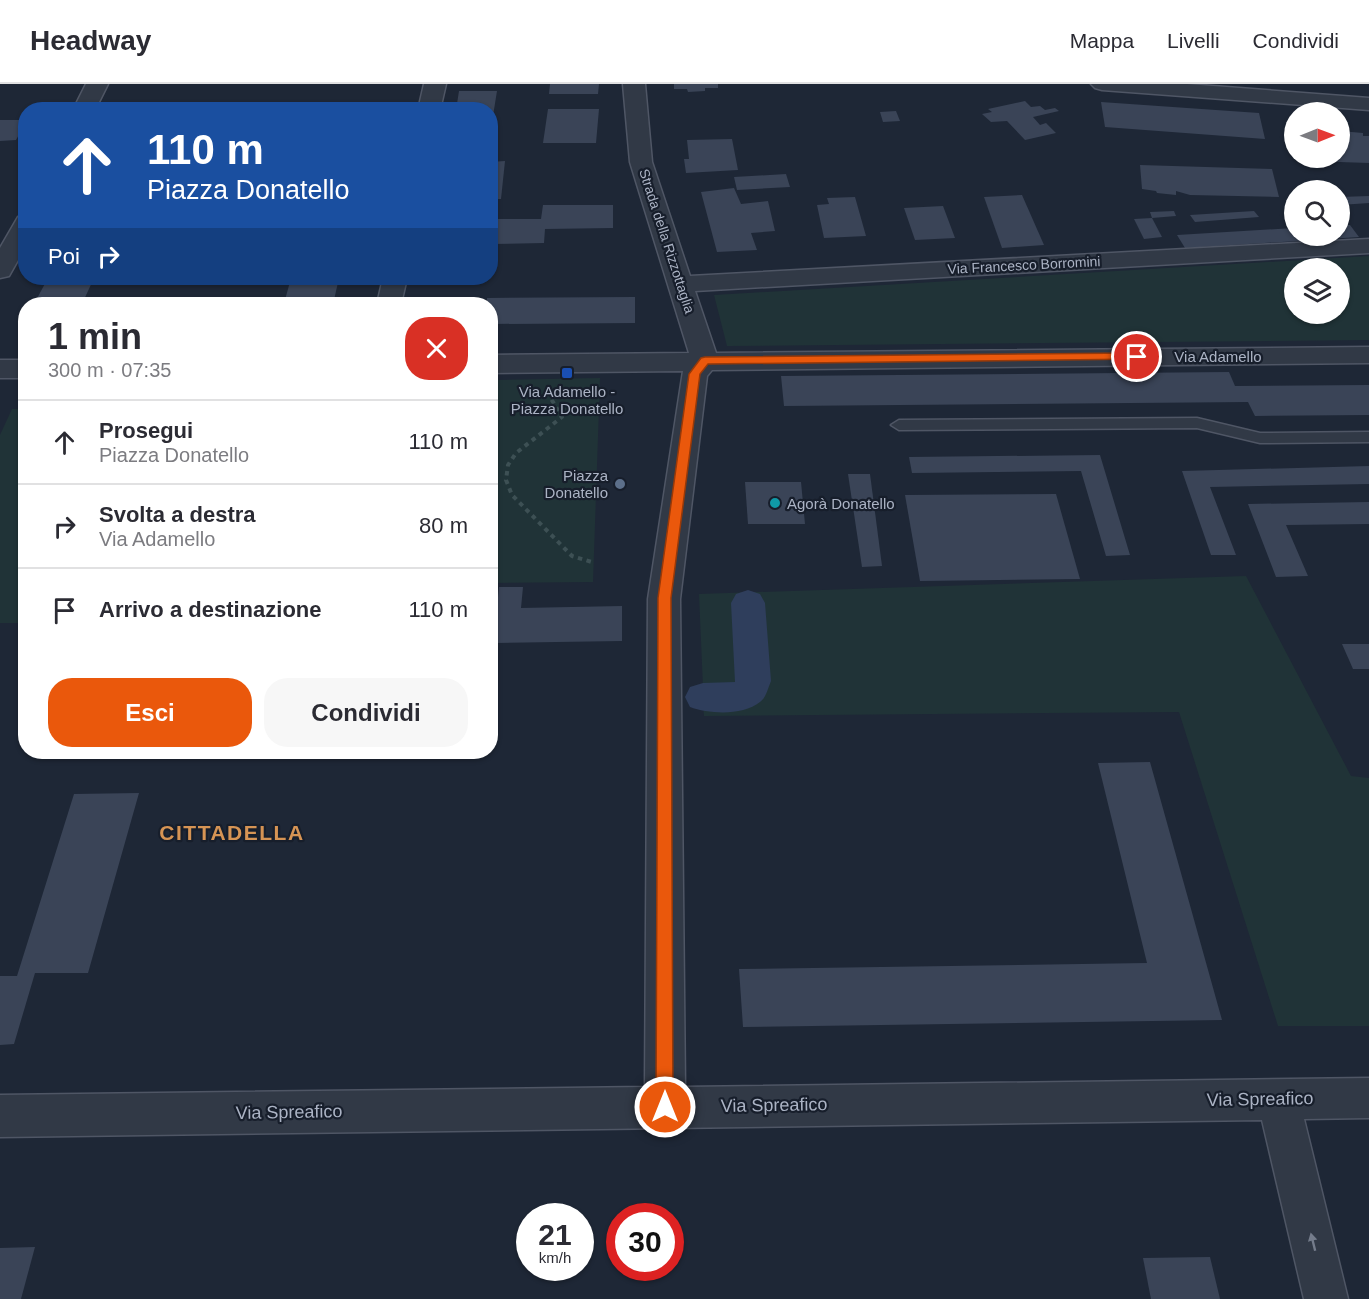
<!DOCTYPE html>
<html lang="it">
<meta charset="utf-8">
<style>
body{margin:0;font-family:Helvetica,sans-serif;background:#f7f7f7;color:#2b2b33;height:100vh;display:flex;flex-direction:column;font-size:22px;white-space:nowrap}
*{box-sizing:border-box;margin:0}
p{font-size:20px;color:#7c7c81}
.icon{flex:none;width:33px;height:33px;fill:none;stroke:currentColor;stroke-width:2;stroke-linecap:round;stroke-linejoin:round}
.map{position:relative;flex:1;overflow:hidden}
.sheet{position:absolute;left:18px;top:213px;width:480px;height:462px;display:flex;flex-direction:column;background:#fff;border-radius:24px;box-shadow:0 2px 4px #0004}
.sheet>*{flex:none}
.guide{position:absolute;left:18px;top:18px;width:480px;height:183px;border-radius:24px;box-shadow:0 2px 4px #0004;background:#1a4fa0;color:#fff;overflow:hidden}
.needle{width:39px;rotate:89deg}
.tools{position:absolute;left:1284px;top:18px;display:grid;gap:12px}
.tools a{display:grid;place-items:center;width:66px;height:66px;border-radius:50%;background:#fff;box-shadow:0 2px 4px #0004;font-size:30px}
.speed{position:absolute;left:516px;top:1119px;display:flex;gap:12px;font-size:30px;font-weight:700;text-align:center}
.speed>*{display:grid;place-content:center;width:78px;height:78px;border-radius:50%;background:#fff;box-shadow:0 2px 4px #0004;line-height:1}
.speed small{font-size:15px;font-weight:400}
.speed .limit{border:9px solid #d22;background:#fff;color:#111}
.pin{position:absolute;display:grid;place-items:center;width:51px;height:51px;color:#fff;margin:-26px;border:3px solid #fff;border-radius:50%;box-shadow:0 2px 6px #0007}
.me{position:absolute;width:66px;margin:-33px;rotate:0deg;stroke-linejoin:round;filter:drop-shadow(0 0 4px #0008)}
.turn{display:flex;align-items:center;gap:21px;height:126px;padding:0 30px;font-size:27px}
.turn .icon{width:78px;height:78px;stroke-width:2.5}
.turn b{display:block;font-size:42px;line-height:51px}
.then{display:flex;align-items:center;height:57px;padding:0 30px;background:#0003;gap:12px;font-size:22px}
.round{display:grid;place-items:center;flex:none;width:63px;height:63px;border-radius:24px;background:#f7f7f7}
.summary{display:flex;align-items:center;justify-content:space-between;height:102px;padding:0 30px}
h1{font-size:36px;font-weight:700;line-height:45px}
.primary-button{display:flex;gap:12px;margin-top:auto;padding:12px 30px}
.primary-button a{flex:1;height:69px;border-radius:24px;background:#ea580c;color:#fff;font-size:24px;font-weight:700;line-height:69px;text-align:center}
.primary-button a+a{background:#f7f7f7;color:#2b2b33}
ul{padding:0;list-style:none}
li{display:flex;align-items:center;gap:18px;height:84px;padding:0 30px;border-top:2px solid #e1e1e2}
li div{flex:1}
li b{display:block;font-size:22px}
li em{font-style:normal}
header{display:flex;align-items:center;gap:36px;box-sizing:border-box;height:84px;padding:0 30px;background:#fff;border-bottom:2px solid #e1e1e2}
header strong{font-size:28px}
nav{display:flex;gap:33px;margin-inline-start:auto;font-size:21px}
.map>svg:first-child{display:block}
.green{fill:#203337;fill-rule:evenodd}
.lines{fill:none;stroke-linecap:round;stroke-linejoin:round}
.canal{fill:#2f3e5c;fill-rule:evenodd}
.building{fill:#3a4457}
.lane-casing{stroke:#4f5665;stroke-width:3}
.street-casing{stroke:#4f5665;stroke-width:3}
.path-far1{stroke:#3d5054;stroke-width:3;stroke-dasharray:3 3;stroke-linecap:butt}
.path{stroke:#3d5054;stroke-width:4;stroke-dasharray:4.5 4.5;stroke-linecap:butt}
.lane{fill:#313946;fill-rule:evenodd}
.street{fill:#313946;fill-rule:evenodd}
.oneway{fill:#747c8b}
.route{fill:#ea580c;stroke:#983908;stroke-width:1.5}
.transit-dot{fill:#1a4fb4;stroke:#171e2b;stroke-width:2}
.service-dot{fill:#5c6f8a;stroke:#171e2b;stroke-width:2}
.culture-dot{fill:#0f9aa8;stroke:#171e2b;stroke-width:2}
.labels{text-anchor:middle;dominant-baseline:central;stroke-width:4.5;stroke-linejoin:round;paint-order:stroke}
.far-street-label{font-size:14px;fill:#abb3c4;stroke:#171e2b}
.street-label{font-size:15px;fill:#abb3c4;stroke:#171e2b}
.poi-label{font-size:15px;fill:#abb3c4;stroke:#171e2b}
.near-street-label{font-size:18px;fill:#abb3c4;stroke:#171e2b}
.district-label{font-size:21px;font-weight:bold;letter-spacing:1.5px;fill:#d69454;stroke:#171e2b}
</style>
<header>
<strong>Headway</strong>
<nav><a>Mappa</a><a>Livelli</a><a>Condividi</a></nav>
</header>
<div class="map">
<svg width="1369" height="1215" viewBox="0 0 1369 1215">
<rect width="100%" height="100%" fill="#1e2736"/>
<g class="green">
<path d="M1369,172V256L727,262L714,211ZM1294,184H1340V230H1294Z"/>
<path d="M600,294L593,498L491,499V296Z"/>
<path d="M12,325H25V539H0V351Z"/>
<path d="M1246,492L1351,692L1369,694V942H1278L1179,628L704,632L703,622C716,622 733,625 746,622C779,615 766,568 764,544H738L743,598L734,603L703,604L699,510Z"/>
</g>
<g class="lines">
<path class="canal" d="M748,506L760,510L765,519L771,597C768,604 766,614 760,618C743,632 709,630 690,623L685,613L690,603L703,599L735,598L731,519L736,510Z"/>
</g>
<g class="building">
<path d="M550,0H599L598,10H549Z"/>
<path d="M674,0H718V4H705V7L688,8L687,5H674Z"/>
<path d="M459,7H497L492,38L490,26H456Z"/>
<path d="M1025,17L1031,23L1040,22L1045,26L1055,24L1059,27L1033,33L1040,41L1046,39L1056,49L1025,56L1007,37L991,38L982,30L992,28L988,25Z"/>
<path d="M1101,18L1259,29L1265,55L1105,43Z"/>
<path d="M548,25H599L596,59H543Z"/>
<path d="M896,27L900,37L883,38L880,28Z"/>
<path d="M0,36H26V38L16,56L0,57Z"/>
<path d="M1340,47L1363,49V52H1369V79L1309,77L1305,74H1340Z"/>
<path d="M732,55L738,86L686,89L684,75H689L687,56Z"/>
<path d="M505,77L501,115H490V78Z"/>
<path d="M1140,81L1272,85L1279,113L1190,111L1176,107V111L1157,109L1156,107L1142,105Z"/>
<path d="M786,90L790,103L737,106L734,93Z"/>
<path d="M734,104L741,120L768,117L775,147L751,149L757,166L717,168L701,108Z"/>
<path d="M1022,111L1044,161L1002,164L984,113Z"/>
<path d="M1369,112V119L1340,121V113Z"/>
<path d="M855,113L866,152L824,154L817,121L829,120L827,114Z"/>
<path d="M543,121H613V144L545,145L544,159L490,160V135H541Z"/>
<path d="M943,122L955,154L915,156L904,124Z"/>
<path d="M1174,127L1176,132L1152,134L1150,128Z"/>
<path d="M1254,127L1259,133L1195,138L1190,131Z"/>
<path d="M1152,134L1162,153L1144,155L1134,135Z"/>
<path d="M1340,141H1350L1359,153L1185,164L1177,151L1294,144V152H1340Z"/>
<path d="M48,194H94L82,220H34Z"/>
<path d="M291,194H339L334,216H285Z"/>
<path d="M245,213L243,220H144L146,214Z"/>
<path d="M635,213V239L490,240V220H487V214Z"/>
<path d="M1229,288L1235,302L1369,301V331L1255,332L1248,318L784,322L781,292Z"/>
<path d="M1100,371L1130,471L1106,472L1081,387L912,389L909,373Z"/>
<path d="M1369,382V400L1210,403L1236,471H1211L1182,387Z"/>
<path d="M848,390H870L882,482L862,483Z"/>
<path d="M745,398H801L805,440H748Z"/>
<path d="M1056,410L1080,495L920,497L905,411Z"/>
<path d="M1369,418V440L1286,441L1308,492L1276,493L1248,420Z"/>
<path d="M499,503H523L521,524L622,522V557L495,559L496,535H490V513H498Z"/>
<path d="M1342,560H1369V585H1353Z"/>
<path d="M1150,678L1222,936L743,943L739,885L1147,879L1098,679Z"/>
<path d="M139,709L88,889H35L14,960L0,961V892H17L74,710Z"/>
<path d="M35,1163L21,1215H0V1164Z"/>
<path d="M1210,1173L1220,1215H1151L1143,1174Z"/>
</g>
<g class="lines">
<defs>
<path id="lane" d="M1197,334L1260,349L1369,348V358L1260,359L1197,344L899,346L891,341L899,336Z"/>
<g id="street">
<path d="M86,0H108L95,26H73Z"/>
<path d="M424,0H446L440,26H418Z"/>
<path d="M623,0H645L652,78L690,192L1369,155V169L695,207L716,269L1369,263V279L712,286L707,292L680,515L685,1003L1369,994V1034L1304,1035L1348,1215H1304L1262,1036L0,1053V1011L645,1003L648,515L683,287L490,289V271L689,269L630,78Z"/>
<path d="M1091,0H1187L1369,14V26L1102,6L1095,4Z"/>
<path d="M26,131V162L9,192L0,194V164L18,133Z"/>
<path d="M383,194H407L401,220H377Z"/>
<rect x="0" y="276" width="26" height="18"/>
</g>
</defs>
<use href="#lane" class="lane-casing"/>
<use href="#street" class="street-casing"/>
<path class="path-far1" d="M546,306L548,309"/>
<path class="path" d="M547,308L562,333L516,369L508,381L506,396L512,411L572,472L595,479"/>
<use href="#lane" class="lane"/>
<use href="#street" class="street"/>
</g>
<defs><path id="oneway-solid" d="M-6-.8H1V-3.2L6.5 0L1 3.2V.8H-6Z" transform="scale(1.5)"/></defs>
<use class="oneway" href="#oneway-solid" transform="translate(1313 1158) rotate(-104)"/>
<path class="route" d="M1137,269L1141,271V275L708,280L700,290L671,514L673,1023L671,1029L665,1031L659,1029L656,1023L658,514L689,290L701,274L705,273Z"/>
<rect class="transit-dot" x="561" y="283" width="12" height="12" rx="3"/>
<circle class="service-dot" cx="620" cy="400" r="6"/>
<circle class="culture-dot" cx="775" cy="419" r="6"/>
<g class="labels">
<g class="far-street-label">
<text transform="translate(667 157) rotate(72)">Strada della Rizzottaglia</text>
<text transform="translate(1024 181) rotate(-3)">Via Francesco Borromini</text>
</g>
<g class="street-label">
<text x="1218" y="272">Via Adamello</text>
</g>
<g class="poi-label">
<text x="567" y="307">Via Adamello -<tspan x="567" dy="17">Piazza Donatello</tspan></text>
<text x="608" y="391" text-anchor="end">Piazza<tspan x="608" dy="17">Donatello</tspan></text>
<text x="787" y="419" text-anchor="start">Agorà Donatello</text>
</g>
<g class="near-street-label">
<text transform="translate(1260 1015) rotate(-1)">Via Spreafico</text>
<text transform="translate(774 1021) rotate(-1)">Via Spreafico</text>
<text transform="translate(289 1028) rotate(-1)">Via Spreafico</text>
</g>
<g class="district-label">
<text x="232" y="748">CITTADELLA</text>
</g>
</g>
</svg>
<div class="tools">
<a><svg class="needle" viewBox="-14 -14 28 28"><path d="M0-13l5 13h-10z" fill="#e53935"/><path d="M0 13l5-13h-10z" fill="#7c7c81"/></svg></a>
<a><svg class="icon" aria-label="search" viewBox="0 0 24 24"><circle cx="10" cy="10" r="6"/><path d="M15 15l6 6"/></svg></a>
<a><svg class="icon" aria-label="layers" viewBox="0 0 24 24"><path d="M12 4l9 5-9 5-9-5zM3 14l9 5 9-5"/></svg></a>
</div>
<div class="speed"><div>21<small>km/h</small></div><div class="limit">30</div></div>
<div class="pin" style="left:1137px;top:273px;background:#d93025"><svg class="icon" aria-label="arrive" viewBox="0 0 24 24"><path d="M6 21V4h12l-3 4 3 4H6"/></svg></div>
<svg class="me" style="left:665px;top:1023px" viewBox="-20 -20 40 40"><circle r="17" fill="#ea580c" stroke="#fff" stroke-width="3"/><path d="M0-11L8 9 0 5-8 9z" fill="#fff"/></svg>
<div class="guide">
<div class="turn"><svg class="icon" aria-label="ahead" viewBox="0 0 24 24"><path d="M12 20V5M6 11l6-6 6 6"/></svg><div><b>110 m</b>Piazza Donatello</div></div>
<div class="then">Poi<svg class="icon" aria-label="right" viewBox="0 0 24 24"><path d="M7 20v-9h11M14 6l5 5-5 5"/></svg></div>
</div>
<section class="sheet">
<div class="summary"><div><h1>1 min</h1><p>300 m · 07:35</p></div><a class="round" style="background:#d93025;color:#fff"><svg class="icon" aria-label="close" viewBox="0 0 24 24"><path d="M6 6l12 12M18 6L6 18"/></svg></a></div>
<ul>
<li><svg class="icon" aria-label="ahead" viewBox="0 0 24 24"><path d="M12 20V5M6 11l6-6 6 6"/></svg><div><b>Prosegui</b><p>Piazza Donatello</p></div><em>110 m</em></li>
<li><svg class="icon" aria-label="right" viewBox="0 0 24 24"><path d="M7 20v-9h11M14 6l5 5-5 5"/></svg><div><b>Svolta a destra</b><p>Via Adamello</p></div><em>80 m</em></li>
<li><svg class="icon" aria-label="arrive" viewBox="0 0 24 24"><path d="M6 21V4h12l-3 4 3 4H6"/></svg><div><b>Arrivo a destinazione</b></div><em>110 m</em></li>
</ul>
<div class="primary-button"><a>Esci</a><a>Condividi</a></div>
</section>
</div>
